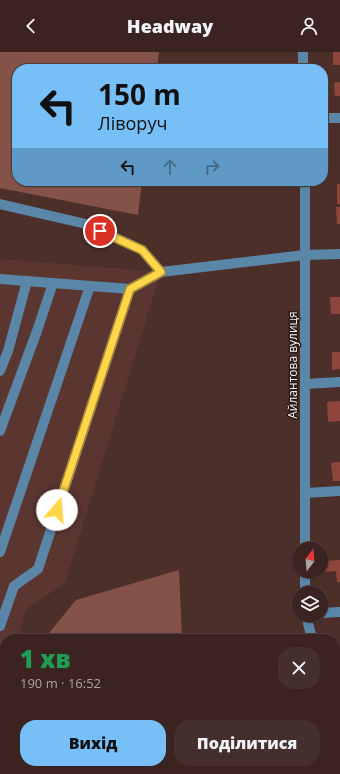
<!DOCTYPE html>
<html lang="uk">
<meta charset="utf-8">
<style>
body{margin:0;font-family:"Open Sans",sans-serif;background:#452f2d;color:#f1f3f6;height:100vh;display:flex;flex-direction:column;font-size:15px;white-space:nowrap}
*{box-sizing:border-box;margin:0}
p{font-size:13px;color:#aba4a5}
.icon{flex:none;width:22px;height:22px;fill:none;stroke:currentColor;stroke-width:2;stroke-linecap:round;stroke-linejoin:round}
.map{position:relative;flex:1;overflow:hidden}
.drawer{position:absolute;left:0px;top:582px;width:340px;height:140px;display:flex;flex-direction:column;background:#3a2320;border-radius:16px 16px 0 0;box-shadow:0 1px 3px #0004,0 0 0 1px #54403e}
.drawer>*{flex:none}
.hud{position:absolute;left:12px;top:12px;width:316px;height:122px;border-radius:16px;box-shadow:0 1px 3px #0004,0 0 0 1px #54403e;background:#77c0f7;color:#111;overflow:hidden}
.needle{width:26px;rotate:16deg}
.fabs{position:absolute;left:292px;top:490px;display:grid;gap:8px}
.fabs a{display:grid;place-items:center;width:36px;height:36px;border-radius:50%;background:#3a2320;box-shadow:0 1px 3px #0004,0 0 0 1px #54403e;font-size:20px}
.pin{position:absolute;display:grid;place-items:center;width:34px;height:34px;color:#fff;margin:-17px;border:2px solid #fff;border-radius:50%;box-shadow:0 1px 4px #0007}
.me{position:absolute;width:44px;margin:-22px;rotate:18deg;stroke-linejoin:round;filter:drop-shadow(0 0 3px #0008)}
.turn{display:flex;align-items:center;gap:14px;height:84px;padding:0 20px;font-size:18px}
.turn .icon{width:52px;height:52px;stroke-width:2.5}
.turn b{display:block;font-size:28px;line-height:34px}
.lanes{display:flex;align-items:center;height:38px;padding:0 20px;background:#0003;justify-content:center;gap:20px;direction:ltr}
.lanes .off{opacity:.35}
.round{display:grid;place-items:center;flex:none;width:42px;height:42px;border-radius:16px;background:#452f2d}
.headline{display:flex;align-items:center;justify-content:space-between;height:68px;padding:0 20px}
h1{font-size:24px;font-weight:800;line-height:30px;color:#1e9e55}
.primary-button{display:flex;gap:8px;margin-top:auto;padding:8px 20px}
.primary-button a{flex:1;height:46px;border-radius:16px;background:#77c0f7;color:#111;font-size:16px;font-weight:800;line-height:46px;text-align:center}
.primary-button a+a{background:#452f2d;color:#f1f3f6}
header{display:flex;justify-content:space-between;align-items:center;height:52px;padding:0 20px;background:#3a2320;font-size:18px;font-weight:800}
.map>svg:first-child{display:block}
.built{fill:#5b3631}
.green{fill:#85524a}
.building{fill:#8d453c}
.lines{fill:none;stroke-linecap:round;stroke-linejoin:round}
.minor{stroke:#5a86a8;stroke-width:10}
.route-casing{stroke:#a68a30;stroke-width:10}
.route{stroke:#ffd54a;stroke-width:7}
.labels{text-anchor:middle;dominant-baseline:central;stroke-width:3;stroke-linejoin:round;paint-order:stroke}
.street-label{font-size:12px;fill:#fef2f0;stroke:#291b19}
</style>
<header><svg class="icon" aria-label="back" viewBox="0 0 24 24"><path d="M15 5l-7 7 7 7"/></svg>Headway<svg class="icon" aria-label="person" viewBox="0 0 24 24"><circle cx="12" cy="8" r="4"/><path d="M4 21q1-7 8-7t8 7"/></svg></header>
<div class="map">
<svg width="340" height="722" viewBox="0 0 340 722">
<rect width="100%" height="100%" fill="#4d2f2a"/>
<path class="built" d="M0,207L161,220L65,531L25,558L18,587H5V638L0,658Z"/>
<g class="green">
<path d="M0,0H159L157,17H17V129H142L138,163L0,136Z"/>
<path d="M179,518L182,587H44L76,548Z"/>
<path d="M335,654L340,657V722H0V678L5,662V717H335Z"/>
</g>
<g class="building">
<rect x="333" y="0" width="7" height="13"/>
<path d="M340,30V44H335L334,31Z"/>
<rect x="337" y="132" width="3" height="20"/>
<path d="M336,155H340V172H337Z"/>
<path d="M330,245H340V262H331Z"/>
<path d="M332,300H340V317L332,318Z"/>
<path d="M340,349V369L328,370L327,350Z"/>
<path d="M340,410V429H333L331,411Z"/>
<path d="M340,508V530H337L336,519L325,520L324,509Z"/>
</g>
<g class="lines">
<g class="minor">
<path d="M303,0V17"/>
<path d="M323,66H340"/>
<path d="M305,129V497"/>
<path d="M0,152L86,172L142,198L161,220L305,203L340,202"/>
<path d="M0,227L130,237L161,220"/>
<path d="M0,319L8,299L27,229"/>
<path d="M305,332L340,330"/>
<path d="M0,379L37,279L53,231"/>
<path d="M305,441L340,439"/>
<path d="M0,500L90,234"/>
<path d="M305,519V541"/>
<path d="M321,561L340,560"/>
<path d="M306,563L312,587"/>
<path d="M0,574L14,534L38,517L130,237"/>
<path d="M335,629L340,632"/>
</g>
</g>
<g class="lines">
<defs>
<path id="route" d="M57,458L130,237L161,220L142,198L100,179"/>
</defs>
<use href="#route" class="route-casing"/>
<use href="#route" class="route"/>
</g>
<g class="labels">
<g class="street-label">
<text transform="translate(292 313) rotate(-90)">Айлантова вулиця</text>
</g>
</g>
</svg>
<div class="fabs">
<a><svg class="needle" viewBox="-14 -14 28 28"><path d="M0-13l5 13h-10z" fill="#e53935"/><path d="M0 13l5-13h-10z" fill="#aba4a5"/></svg></a>
<a><svg class="icon" aria-label="layers" viewBox="0 0 24 24"><path d="M12 4l9 5-9 5-9-5zM3 14l9 5 9-5"/></svg></a>
</div>
<div class="pin" style="left:100px;top:179px;background:#d93025"><svg class="icon" aria-label="arrive" viewBox="0 0 24 24"><path d="M6 21V4h12l-3 4 3 4H6"/></svg></div>
<svg class="me" style="left:57px;top:458px" viewBox="-20 -20 40 40"><circle r="19" fill="#fff"/><path d="M0-13L10 11 0 6-10 11z" fill="#ffd54a"/></svg>
<div class="hud">
<div class="turn"><svg class="icon" aria-label="left" viewBox="0 0 24 24"><path d="M17 20v-9H6M10 6l-5 5 5 5"/></svg><div><b>150 m</b>Ліворуч</div></div>
<div class="lanes"><svg class="icon" aria-label="left" viewBox="0 0 24 24"><path d="M17 20v-9H6M10 6l-5 5 5 5"/></svg><svg class="icon off" aria-label="ahead" viewBox="0 0 24 24"><path d="M12 20V5M6 11l6-6 6 6"/></svg><svg class="icon off" aria-label="right" viewBox="0 0 24 24"><path d="M7 20v-9h11M14 6l5 5-5 5"/></svg></div>
</div>
<section class="drawer">
<div class="headline"><div><h1>1 хв</h1><p>190 m · 16:52</p></div><a class="round"><svg class="icon" aria-label="close" viewBox="0 0 24 24"><path d="M6 6l12 12M18 6L6 18"/></svg></a></div>
<div class="primary-button"><a>Вихід</a><a>Поділитися</a></div>
</section>
</div>
